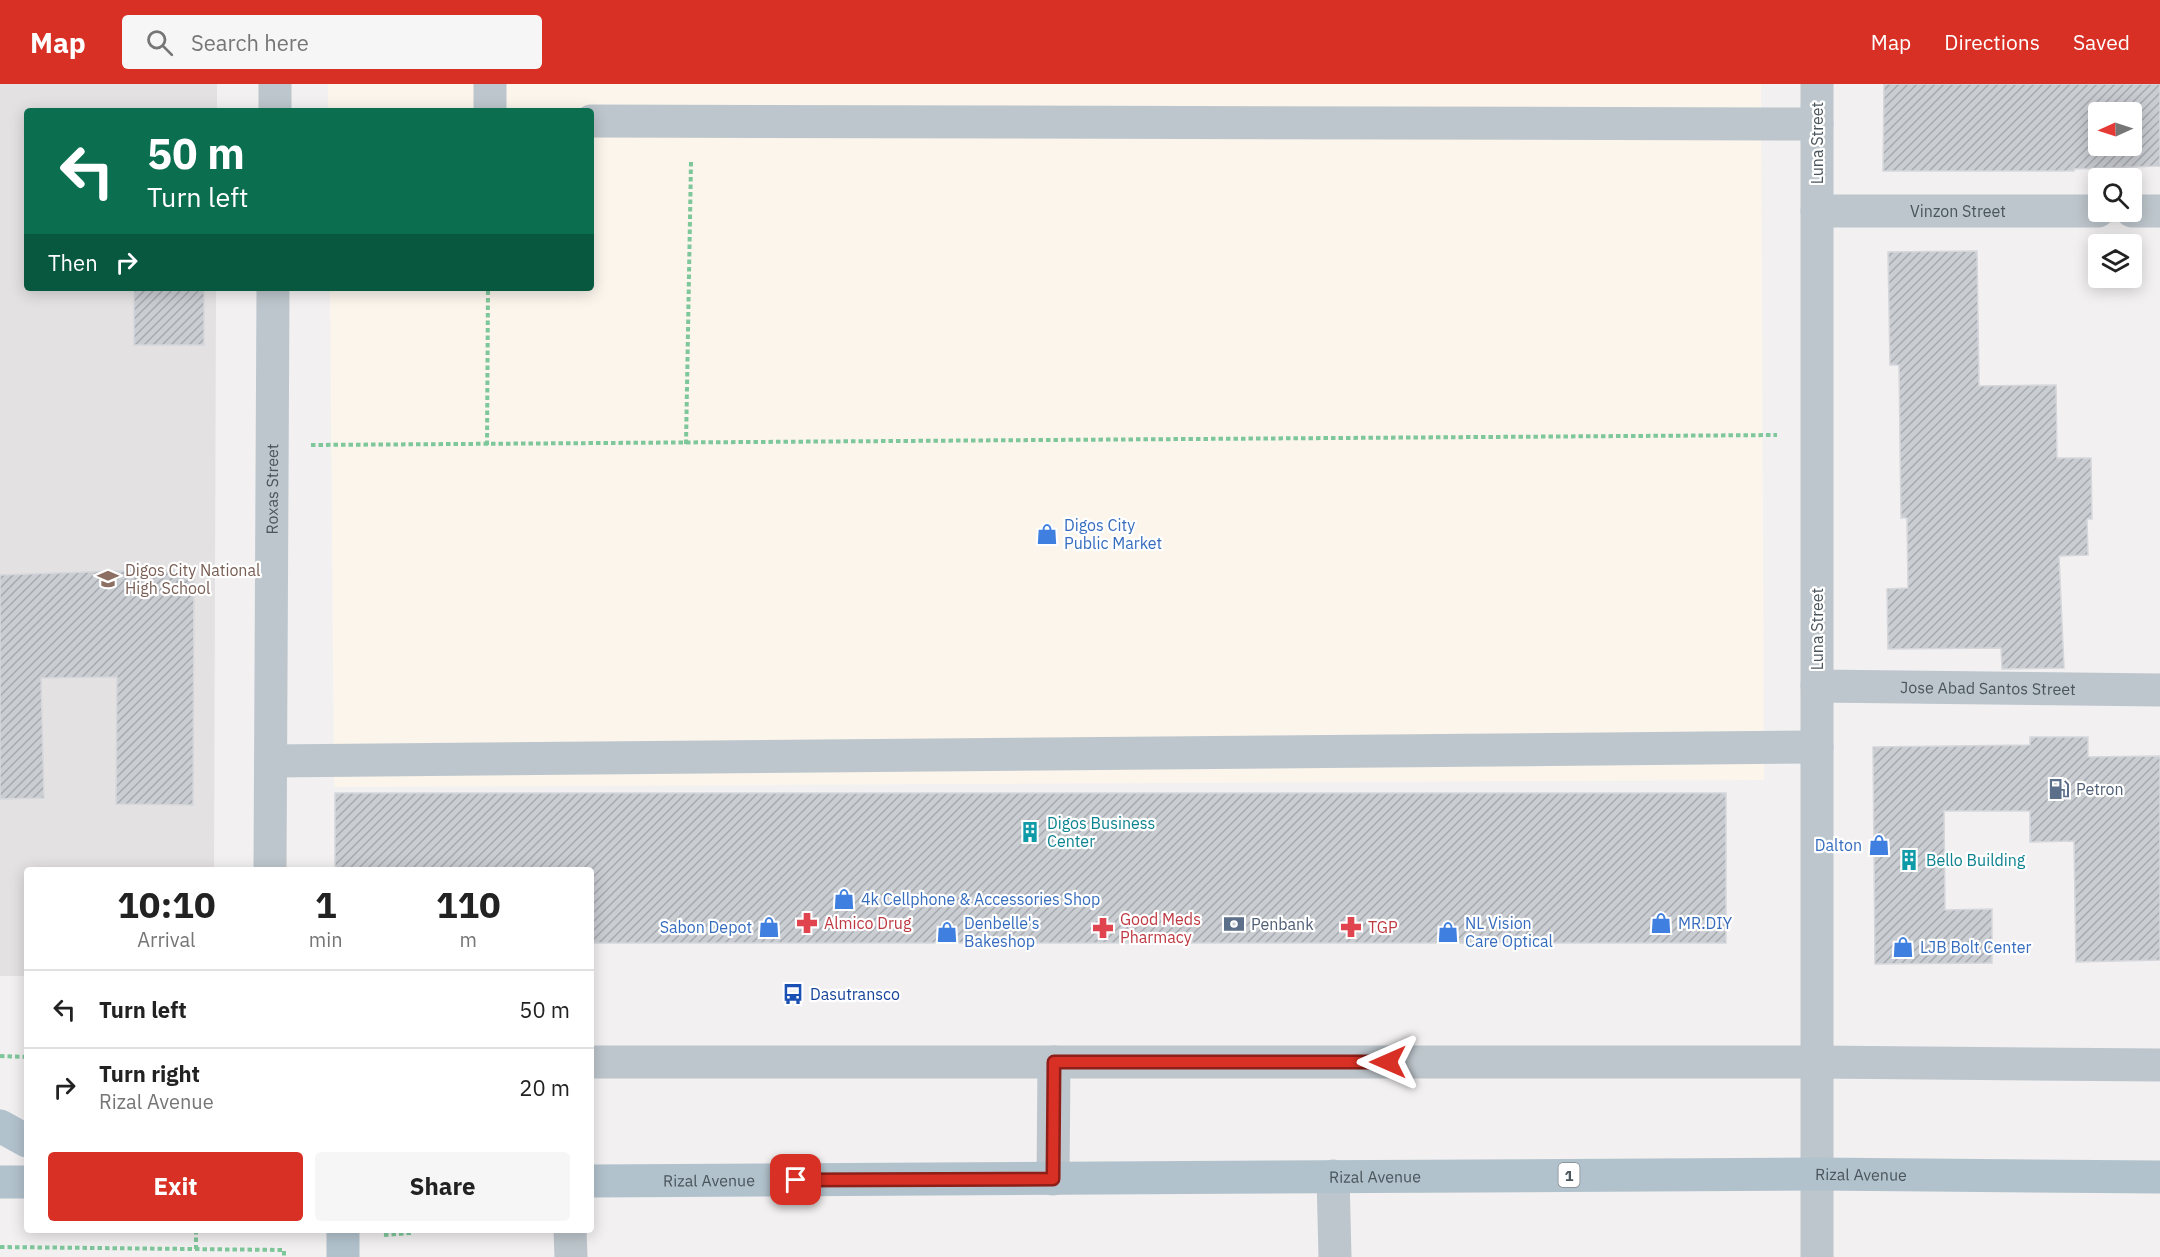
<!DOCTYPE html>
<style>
body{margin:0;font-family:"IBM Plex Sans",sans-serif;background:#f6f6f6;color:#222;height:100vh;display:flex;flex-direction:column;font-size:22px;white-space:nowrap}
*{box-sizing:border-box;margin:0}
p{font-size:20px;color:#767676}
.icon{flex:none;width:33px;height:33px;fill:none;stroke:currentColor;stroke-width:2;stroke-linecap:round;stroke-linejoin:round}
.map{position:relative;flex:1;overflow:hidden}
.side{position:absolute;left:24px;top:783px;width:570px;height:366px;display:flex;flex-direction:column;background:#fff;border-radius:6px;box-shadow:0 3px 15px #0003}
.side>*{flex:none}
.hud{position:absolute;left:24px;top:24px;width:570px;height:183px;border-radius:6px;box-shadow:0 3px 15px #0003;background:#0b6e4f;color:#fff;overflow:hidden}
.needle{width:39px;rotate:267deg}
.fabs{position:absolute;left:2088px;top:18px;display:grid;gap:12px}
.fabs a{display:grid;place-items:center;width:54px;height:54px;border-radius:6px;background:#fff;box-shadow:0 3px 15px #0003;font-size:30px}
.pin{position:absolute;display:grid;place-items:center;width:51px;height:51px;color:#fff;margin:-26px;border-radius:12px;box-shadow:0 3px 9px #0006}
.me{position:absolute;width:66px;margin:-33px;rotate:270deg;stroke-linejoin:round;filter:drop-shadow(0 0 4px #0008)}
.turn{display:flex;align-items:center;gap:21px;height:126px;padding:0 24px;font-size:27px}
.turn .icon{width:78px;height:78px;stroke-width:2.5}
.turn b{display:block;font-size:42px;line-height:51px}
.then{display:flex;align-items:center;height:57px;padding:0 24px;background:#0003;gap:12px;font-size:22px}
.eta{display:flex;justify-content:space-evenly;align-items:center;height:102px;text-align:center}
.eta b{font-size:36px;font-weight:700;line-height:42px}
.cta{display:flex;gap:12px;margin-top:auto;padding:12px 24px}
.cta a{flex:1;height:69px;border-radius:6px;background:#d93025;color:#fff;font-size:24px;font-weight:700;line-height:69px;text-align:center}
.cta a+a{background:#f6f6f6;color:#222}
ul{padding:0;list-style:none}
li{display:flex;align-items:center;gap:18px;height:78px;padding:0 24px;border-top:2px solid #e0e0e0}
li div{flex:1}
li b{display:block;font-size:22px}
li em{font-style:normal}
header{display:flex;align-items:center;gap:36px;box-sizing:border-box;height:84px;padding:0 30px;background:#d93025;color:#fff}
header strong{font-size:28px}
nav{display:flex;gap:33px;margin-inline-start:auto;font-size:21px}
.search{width:420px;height:54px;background:#f6f6f6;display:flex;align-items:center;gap:15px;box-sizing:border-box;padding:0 21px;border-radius:6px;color:#767676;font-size:22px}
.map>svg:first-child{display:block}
.commercial{fill:#fbf5ec}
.education{fill:#e3e1e2}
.building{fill:url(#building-hatch);stroke:#d5d7db;stroke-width:1.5;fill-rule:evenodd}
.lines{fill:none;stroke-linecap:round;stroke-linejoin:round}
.path{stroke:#7ec79a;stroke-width:4;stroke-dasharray:4.5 3;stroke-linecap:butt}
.minor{stroke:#bdc6cc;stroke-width:33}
.major{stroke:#b2c2cc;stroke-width:33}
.route-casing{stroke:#8d1f18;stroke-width:15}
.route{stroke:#d93025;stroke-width:10}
.labels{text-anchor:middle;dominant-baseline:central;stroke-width:4.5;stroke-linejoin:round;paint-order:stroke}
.shield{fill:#fff;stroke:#80888d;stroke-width:1.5}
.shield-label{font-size:15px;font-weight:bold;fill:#4a555c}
.street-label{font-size:16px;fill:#4a555c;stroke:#fff}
.shop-label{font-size:16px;fill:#366cbe;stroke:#fff;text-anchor:start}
.education-label{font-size:16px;fill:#785e54;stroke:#fff;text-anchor:start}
.service-label{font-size:16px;fill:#4e5e75;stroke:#fff;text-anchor:start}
.culture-label{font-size:16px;fill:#0d838f;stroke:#fff;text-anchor:start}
.health-label{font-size:16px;fill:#be3a42;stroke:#fff;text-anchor:start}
.transit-label{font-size:16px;fill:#164399;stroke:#fff;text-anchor:start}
</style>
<header>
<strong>Map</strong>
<div class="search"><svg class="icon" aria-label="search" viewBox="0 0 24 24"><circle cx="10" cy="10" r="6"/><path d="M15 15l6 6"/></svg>Search here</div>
<nav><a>Map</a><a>Directions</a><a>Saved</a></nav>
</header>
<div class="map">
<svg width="2160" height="1173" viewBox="0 0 2160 1173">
<defs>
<pattern id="building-hatch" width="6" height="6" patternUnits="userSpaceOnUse" patternTransform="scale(1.5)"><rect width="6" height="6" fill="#cacdd2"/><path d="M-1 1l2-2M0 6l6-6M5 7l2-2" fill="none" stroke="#a6a9ae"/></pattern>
</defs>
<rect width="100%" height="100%" fill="#f2f0f1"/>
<path class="commercial" d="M328,0H1761L1764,696L334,703L330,204H591V27H328Z"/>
<path class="education" d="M0,0H217V27H27V204H216L214,786H27V892H0Z"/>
<g class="building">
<path d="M1884,0H2160V82L2074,85V87H1883ZM2098,28H2132V62H2098Z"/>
<path d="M1977,167L1979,302L2056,301L2057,374H2091L2092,435H2087L2088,471L2059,472L2064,584L2002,585L2001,564L1888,565L1887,505L1908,504L1907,434H1901L1899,281H1890L1888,168Z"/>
<rect x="134" y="204" width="70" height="57"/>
<path d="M117,487H194L193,721L116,720L117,593L41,594L44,714L0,715V491Z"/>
<path d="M2030,653H2088V673L2160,672V876L2076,878L2074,757L2030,758V727H1944L1945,826L1992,825V879L1875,880L1873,663L2030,661Z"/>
<path d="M335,709H1726V859H591V786H335Z"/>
</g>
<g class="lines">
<g class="path">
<path d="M686,360L691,78"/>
<path d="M311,361L1777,351"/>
<path d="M487,361L488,204"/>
<path d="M0,972L27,973"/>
<path d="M196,1146V1165"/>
<path d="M384,1151L411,1149V1146"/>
<path d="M0,1163L284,1166V1173"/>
</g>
<g class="minor">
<path d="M275,27V0"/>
<path d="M490,27V0"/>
<path d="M591,37L1817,40"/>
<path id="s1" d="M1817,127H2098"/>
<path d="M2132,127H2160"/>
<path id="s2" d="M1817,602L2160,606"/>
<path d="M271,677L1817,663"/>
<path id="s3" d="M270,786L273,204"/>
<path d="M591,978H1817L2160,981"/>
<path d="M1333,1092L1335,1173"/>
<path d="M1053,1095L1054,978"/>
<path d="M570,1146L571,1173"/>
<path d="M1817,1173V0"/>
</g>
<g class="major">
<path d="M0,1042L27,1057"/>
<path id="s4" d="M591,1097L1817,1090L2160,1093"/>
<path d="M0,1098H27"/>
<path d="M343,1146V1173"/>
</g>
</g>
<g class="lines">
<defs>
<path id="route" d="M796,1096L1053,1095L1054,978H1388"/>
</defs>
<use href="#route" class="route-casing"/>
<use href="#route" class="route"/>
</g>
<defs>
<symbol id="shop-bare" viewBox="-9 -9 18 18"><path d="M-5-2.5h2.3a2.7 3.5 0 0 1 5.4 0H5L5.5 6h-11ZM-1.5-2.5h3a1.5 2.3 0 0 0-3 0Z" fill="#3f7fe0" stroke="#fff" stroke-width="2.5" paint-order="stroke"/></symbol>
<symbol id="school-bare" viewBox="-9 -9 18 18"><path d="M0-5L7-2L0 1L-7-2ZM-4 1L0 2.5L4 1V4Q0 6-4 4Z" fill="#8d6e63" stroke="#fff" stroke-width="2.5" paint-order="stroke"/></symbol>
<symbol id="fuel-bare" viewBox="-9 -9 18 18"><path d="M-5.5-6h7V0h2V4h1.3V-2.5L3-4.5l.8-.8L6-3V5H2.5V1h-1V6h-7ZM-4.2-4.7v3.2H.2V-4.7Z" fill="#5c6f8a" stroke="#fff" stroke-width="2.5" paint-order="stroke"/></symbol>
<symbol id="building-bare" viewBox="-9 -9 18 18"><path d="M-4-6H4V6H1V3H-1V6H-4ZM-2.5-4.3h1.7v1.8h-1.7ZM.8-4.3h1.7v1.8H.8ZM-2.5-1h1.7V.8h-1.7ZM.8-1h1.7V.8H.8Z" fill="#0f9aa8" stroke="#fff" stroke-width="2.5" paint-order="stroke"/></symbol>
<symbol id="pharmacy-bare" viewBox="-9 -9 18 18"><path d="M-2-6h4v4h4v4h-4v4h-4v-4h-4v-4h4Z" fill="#e0444e" stroke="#fff" stroke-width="2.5" paint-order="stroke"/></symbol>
<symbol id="bank-bare" viewBox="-9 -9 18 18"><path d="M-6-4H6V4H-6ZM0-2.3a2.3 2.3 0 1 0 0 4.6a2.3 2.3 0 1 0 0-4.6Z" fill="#5c6f8a" stroke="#fff" stroke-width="2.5" paint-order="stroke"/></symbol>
<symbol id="bus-bare" viewBox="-9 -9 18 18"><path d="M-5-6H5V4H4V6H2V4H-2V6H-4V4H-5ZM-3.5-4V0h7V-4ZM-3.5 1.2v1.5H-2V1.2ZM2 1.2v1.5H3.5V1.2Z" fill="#1a4fb4" stroke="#fff" stroke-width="2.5" paint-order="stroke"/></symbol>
</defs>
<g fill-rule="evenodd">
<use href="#shop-bare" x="1032" y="435" width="30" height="30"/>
<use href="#school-bare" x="93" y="480" width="30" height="30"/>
<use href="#fuel-bare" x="2044" y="690" width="30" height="30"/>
<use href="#building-bare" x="1015" y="733" width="30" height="30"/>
<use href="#shop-bare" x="1864" y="746" width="30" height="30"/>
<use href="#building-bare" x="1894" y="761" width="30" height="30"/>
<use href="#shop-bare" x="829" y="800" width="30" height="30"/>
<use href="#pharmacy-bare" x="792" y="824" width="30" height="30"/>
<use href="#shop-bare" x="1646" y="824" width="30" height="30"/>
<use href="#bank-bare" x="1219" y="825" width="30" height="30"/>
<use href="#shop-bare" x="754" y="828" width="30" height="30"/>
<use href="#pharmacy-bare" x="1336" y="828" width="30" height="30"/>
<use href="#pharmacy-bare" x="1088" y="829" width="30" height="30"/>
<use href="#shop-bare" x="932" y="833" width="30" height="30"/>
<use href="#shop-bare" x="1433" y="833" width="30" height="30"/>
<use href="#shop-bare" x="1888" y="848" width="30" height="30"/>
<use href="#bus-bare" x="778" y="895" width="30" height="30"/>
</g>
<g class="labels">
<rect class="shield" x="1558.5" y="1079" width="21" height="24" rx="4.5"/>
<g class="shield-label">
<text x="1569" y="1091">1</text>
</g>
<g class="street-label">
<text transform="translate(1817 59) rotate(-90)">Luna Street</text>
<text stroke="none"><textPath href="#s1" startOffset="141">Vinzon Street</textPath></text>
<text stroke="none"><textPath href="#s3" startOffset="381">Roxas Street</textPath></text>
<text transform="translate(1817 545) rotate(-90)">Luna Street</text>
<text stroke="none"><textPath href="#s2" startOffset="171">Jose Abad Santos Street</textPath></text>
<text stroke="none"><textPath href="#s4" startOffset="1270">Rizal Avenue</textPath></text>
<text stroke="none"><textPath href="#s4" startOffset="784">Rizal Avenue</textPath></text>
<text stroke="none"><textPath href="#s4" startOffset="118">Rizal Avenue</textPath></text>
</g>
<g class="shop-label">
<text x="1064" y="441">Digos City<tspan x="1064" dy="18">Public Market</tspan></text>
<text x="1862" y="761" text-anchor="end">Dalton</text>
<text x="861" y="815">4k Cellphone &amp; Accessories Shop</text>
<text x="964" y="839">Denbelle's<tspan x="964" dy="18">Bakeshop</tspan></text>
<text x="1465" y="839">NL Vision<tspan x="1465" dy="18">Care Optical</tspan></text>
<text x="1678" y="839">MR.DIY</text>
<text x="752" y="843" text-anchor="end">Sabon Depot</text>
<text x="1920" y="863">LJB Bolt Center</text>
</g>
<g class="education-label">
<text x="125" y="486">Digos City National<tspan x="125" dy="18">High School</tspan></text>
</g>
<g class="service-label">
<text x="2076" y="705">Petron</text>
<text x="1251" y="840">Penbank</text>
</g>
<g class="culture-label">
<text x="1047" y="739">Digos Business<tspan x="1047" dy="18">Center</tspan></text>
<text x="1926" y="776">Bello Building</text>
</g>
<g class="health-label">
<text x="1120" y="835">Good Meds<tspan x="1120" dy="18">Pharmacy</tspan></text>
<text x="824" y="839">Almico Drug</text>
<text x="1368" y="843">TGP</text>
</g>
<g class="transit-label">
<text x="810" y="910">Dasutransco</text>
</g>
</g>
</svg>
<div class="fabs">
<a><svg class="needle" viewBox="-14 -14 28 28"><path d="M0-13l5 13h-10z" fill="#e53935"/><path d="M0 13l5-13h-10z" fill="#767676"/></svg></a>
<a><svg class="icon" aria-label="search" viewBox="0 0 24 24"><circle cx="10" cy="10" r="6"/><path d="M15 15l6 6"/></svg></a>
<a><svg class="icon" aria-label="layers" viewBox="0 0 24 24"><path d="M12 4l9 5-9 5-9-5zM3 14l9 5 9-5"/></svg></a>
</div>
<div class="pin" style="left:796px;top:1096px;background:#d93025"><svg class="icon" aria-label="arrive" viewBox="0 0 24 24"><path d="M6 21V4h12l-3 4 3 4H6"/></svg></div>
<svg class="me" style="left:1388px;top:978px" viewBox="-20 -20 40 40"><path d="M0-17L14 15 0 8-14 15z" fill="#d93025" stroke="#fff" stroke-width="4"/></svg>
<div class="hud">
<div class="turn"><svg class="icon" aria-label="left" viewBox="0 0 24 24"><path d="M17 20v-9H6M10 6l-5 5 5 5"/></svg><div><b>50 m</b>Turn left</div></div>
<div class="then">Then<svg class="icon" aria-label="right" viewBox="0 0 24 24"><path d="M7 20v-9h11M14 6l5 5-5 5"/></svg></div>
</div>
<section class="side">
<div class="eta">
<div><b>10:10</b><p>Arrival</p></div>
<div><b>1</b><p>min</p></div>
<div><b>110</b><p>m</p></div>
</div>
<ul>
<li><svg class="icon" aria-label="left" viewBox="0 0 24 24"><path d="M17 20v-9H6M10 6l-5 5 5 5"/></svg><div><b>Turn left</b></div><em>50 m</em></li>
<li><svg class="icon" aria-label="right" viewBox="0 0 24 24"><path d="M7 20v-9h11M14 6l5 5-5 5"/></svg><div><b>Turn right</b><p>Rizal Avenue</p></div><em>20 m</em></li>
</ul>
<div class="cta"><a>Exit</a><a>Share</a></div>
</section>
</div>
